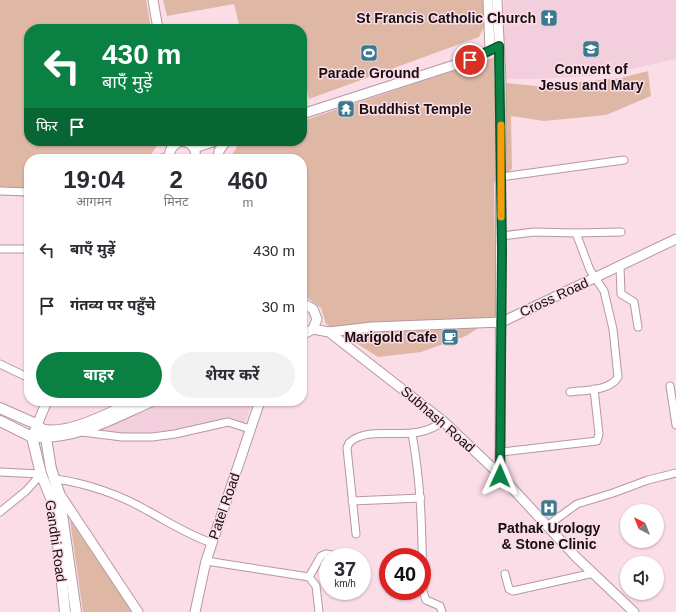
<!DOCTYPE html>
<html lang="hi">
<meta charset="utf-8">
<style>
body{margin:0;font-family:Helvetica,"Noto Sans Devanagari",sans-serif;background:#f2f2f3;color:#2b2b33;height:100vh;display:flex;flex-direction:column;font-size:15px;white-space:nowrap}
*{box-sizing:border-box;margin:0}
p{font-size:13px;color:#7c7c81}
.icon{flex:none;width:22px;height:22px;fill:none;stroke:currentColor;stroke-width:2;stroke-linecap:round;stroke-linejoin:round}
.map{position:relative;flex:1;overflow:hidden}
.drawer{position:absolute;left:24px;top:154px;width:283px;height:252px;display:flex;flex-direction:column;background:#fff;border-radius:16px;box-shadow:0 1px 3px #0004}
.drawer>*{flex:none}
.guide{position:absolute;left:24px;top:24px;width:283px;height:122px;border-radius:16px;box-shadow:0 1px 3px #0004;background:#0b8043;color:#fff;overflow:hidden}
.needle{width:26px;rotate:318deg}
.buttons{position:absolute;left:620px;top:504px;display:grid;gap:8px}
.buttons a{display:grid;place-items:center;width:44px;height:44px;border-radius:50%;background:#fff;box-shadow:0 1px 3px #0004;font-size:20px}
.speed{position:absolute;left:319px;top:548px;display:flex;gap:8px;font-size:20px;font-weight:700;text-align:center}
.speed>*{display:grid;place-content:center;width:52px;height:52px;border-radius:50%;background:#fff;box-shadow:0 1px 3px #0004;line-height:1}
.speed small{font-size:10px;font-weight:400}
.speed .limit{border:6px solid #d22;background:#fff;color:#111}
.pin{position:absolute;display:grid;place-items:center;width:34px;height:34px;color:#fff;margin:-17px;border:2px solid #fff;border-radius:50%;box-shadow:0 1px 4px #0007}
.me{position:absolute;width:44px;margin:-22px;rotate:1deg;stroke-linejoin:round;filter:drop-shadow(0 0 3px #0008)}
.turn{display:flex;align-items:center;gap:14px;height:84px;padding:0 12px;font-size:18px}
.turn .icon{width:52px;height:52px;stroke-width:2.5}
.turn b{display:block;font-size:28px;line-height:34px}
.then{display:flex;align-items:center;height:38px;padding:0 12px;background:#0003;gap:8px;font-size:15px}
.eta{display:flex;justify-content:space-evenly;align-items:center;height:68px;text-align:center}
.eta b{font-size:24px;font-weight:700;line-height:28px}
.cta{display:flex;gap:8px;margin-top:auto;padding:8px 12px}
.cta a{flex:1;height:46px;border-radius:24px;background:#0b8043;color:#fff;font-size:16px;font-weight:700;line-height:46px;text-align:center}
.cta a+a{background:#f2f2f3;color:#2b2b33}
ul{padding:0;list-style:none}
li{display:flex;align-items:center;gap:12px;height:56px;padding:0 12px}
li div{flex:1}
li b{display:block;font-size:15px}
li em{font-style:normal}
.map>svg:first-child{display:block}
.built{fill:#f3cedc}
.green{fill:#dfb7a5}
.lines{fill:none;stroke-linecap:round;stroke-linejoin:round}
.street-casing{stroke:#b498a2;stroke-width:9}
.secondary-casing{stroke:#b498a2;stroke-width:11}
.primary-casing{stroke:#b498a2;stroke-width:12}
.street{stroke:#fff;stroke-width:7}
.secondary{stroke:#fff;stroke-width:9}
.primary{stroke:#fff;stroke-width:10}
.route-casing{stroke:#07532c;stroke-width:10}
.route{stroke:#0b8043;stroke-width:7}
.slow{stroke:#f59e0b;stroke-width:7}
.labels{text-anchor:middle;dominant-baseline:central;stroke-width:3;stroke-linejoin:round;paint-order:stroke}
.poi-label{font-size:14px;font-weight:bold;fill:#170e12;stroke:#fbdde8}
.street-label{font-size:14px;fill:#170e12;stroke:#fbdde8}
</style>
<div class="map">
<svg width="676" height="612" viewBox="0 0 676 612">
<rect width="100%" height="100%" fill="#fbdde8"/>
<g class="built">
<path d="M504,0H676V59L631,69L590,76L542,79H507L503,24Z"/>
<path d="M163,401H253L245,422L135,434L97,431Z"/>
</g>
<g class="green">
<path d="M0,0H146L151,29H29V141H160L148,159H29V197L0,195Z"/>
<path d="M163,0H493L494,6L479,37L309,99L302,68V29H240L234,4L167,16Z"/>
<path d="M495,57L494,82L537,86L621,78L648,71L651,96L606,115L544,121L511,116L512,169L494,183L496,316L466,336L421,352L378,357L326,324L321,308L302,294V159H229L241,141H302V121Z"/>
<path d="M70,520L132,612H83Z"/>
</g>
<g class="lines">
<defs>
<g id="street">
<path d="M158,159L169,156"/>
<path d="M501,177L624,160"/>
<path d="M0,191L29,192"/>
<path d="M576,233L621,232"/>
<path d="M501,236L534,232L576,233L590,270L604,291L613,329L618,377C610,391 585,390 570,392"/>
<path d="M0,249H29"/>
<path d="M620,266L621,294L634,302L638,327"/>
<path d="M0,364L29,378"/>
<path d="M670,386L676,425"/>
<path d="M82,432L122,437H152L175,434L228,422L250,429"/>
<path d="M412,434C422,487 422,539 423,592L426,600L440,606L442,612"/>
<path d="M501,452L597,441L599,434L594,389"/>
<path d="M0,472L41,474"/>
<path d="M55,479C86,483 121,495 148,511C170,523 188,535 212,543"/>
<path d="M352,501L421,498"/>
<path d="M0,512L26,491L41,474"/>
<path d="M547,526L577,504L613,493L648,480L676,473"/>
<path d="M356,534L347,448L349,443C371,422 414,446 443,421"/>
<path d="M206,561L309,577L316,586L319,612"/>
<path d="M505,574L509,589L513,591L594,573"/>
<path d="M309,577L321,556L326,554L339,556"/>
</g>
<g id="secondary">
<path d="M153,0L158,29"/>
<path d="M488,0L490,50"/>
<path d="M497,0L501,79L500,475"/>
<path d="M302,114L470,60L499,46"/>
<path d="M194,148L216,141"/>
<path d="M170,159C168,150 173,144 181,141C192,142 197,149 195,159"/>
<path d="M218,159L219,151L226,141"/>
<path d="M302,303L313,309L317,319L313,329L302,335"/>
<path d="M313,329L329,332L443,421L500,475L576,557L634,612"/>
<path d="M329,332L372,327L502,322L676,239"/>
<path d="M47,401L32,437C76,441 114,418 153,401"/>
<path d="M42,429C70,435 109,412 135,401"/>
<path d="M59,493L138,612"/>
<path d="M195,612L206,561L260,401"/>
</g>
<g id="primary">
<path d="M0,408L36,424L42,429L46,438L51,469L59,493L76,612"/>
<path d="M0,421L32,437L41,474L54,505L65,612"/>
</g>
</defs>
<use href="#street" class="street-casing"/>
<use href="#secondary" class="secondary-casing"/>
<use href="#primary" class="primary-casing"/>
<use href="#street" class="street"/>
<use href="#secondary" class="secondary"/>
<use href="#primary" class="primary"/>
</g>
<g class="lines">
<defs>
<path id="route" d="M470,60L499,46L502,250L500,476"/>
</defs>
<use href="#route" class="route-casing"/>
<use href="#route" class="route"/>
<path class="slow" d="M501,125V217"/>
</g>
<defs>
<symbol id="church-square" viewBox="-11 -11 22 22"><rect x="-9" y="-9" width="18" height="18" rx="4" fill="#3b798f" stroke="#fbdde8"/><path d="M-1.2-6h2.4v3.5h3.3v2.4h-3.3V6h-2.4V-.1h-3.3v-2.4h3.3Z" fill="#fff"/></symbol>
<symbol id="school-square" viewBox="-11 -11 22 22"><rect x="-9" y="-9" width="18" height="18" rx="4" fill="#3b798f" stroke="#fbdde8"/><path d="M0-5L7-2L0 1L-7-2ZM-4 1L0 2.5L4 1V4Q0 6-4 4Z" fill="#fff"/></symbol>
<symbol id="stadium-square" viewBox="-11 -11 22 22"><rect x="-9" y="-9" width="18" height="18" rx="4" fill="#3b798f" stroke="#fbdde8"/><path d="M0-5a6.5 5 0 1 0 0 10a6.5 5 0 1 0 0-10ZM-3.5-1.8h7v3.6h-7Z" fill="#fff"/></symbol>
<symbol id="temple-square" viewBox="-11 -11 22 22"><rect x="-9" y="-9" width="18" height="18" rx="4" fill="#3b798f" stroke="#fbdde8"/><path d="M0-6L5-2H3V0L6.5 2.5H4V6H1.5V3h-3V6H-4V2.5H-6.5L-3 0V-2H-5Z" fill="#fff"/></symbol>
<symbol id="cafe-square" viewBox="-11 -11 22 22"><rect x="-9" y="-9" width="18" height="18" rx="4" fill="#3b798f" stroke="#fbdde8"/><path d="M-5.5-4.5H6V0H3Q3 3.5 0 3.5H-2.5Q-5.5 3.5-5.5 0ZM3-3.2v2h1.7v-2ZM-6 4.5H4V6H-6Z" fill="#fff"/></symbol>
<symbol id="hospital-square" viewBox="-11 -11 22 22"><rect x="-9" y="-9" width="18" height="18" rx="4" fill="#3b798f" stroke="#fbdde8"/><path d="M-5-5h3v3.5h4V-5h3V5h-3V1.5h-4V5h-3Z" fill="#fff"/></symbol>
</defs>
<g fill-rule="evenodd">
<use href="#church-square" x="539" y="8" width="20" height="20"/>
<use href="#school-square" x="581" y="39" width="20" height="20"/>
<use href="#stadium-square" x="359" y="43" width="20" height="20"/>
<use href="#temple-square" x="336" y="99" width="20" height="20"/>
<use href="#cafe-square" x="440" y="327" width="20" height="20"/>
<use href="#hospital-square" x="539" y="498" width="20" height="20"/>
</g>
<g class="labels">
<g class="poi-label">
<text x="536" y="18" text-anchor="end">St Francis Catholic Church</text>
<text x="591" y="69">Convent of<tspan x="591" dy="16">Jesus and Mary</tspan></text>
<text x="369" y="73">Parade Ground</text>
<text x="359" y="109" text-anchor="start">Buddhist Temple</text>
<text x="437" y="337" text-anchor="end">Marigold Cafe</text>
<text x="549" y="528">Pathak Urology<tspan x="549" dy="16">&amp; Stone Clinic</tspan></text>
</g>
<g class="street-label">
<text transform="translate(554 297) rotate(-25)">Cross Road</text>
<text transform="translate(438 419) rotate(41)">Subhash Road</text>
<text transform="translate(224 506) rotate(-71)">Patel Road</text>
<text transform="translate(56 541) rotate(82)">Gandhi Road</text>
</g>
</g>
</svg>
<div class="buttons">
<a><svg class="needle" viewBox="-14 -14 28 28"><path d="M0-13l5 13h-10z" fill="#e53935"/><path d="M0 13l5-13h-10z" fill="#7c7c81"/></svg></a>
<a><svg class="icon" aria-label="sound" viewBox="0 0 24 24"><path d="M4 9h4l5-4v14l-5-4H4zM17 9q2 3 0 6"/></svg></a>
</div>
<div class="speed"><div>37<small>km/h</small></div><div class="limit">40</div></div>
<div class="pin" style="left:470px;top:60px;background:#d93025"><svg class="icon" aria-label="arrive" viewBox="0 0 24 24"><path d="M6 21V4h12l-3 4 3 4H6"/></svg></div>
<svg class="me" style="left:500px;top:476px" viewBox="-20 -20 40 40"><path d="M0-17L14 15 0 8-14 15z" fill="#0b8043" stroke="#fff" stroke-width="4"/></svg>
<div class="guide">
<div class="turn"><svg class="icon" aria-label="left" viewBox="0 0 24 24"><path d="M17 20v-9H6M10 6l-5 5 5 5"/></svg><div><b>430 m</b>बाएँ मुड़ें</div></div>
<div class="then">फिर<svg class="icon" aria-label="arrive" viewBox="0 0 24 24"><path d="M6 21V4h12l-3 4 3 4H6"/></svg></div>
</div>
<section class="drawer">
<div class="eta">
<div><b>19:04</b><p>आगमन</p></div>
<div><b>2</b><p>मिनट</p></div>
<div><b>460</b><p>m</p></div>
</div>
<ul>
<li><svg class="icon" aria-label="left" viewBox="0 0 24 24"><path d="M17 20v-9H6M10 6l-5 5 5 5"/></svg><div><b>बाएँ मुड़ें</b></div><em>430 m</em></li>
<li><svg class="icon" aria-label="arrive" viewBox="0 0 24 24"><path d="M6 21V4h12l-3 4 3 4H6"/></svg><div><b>गंतव्य पर पहुँचे</b></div><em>30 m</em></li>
</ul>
<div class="cta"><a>बाहर</a><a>शेयर करें</a></div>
</section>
</div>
